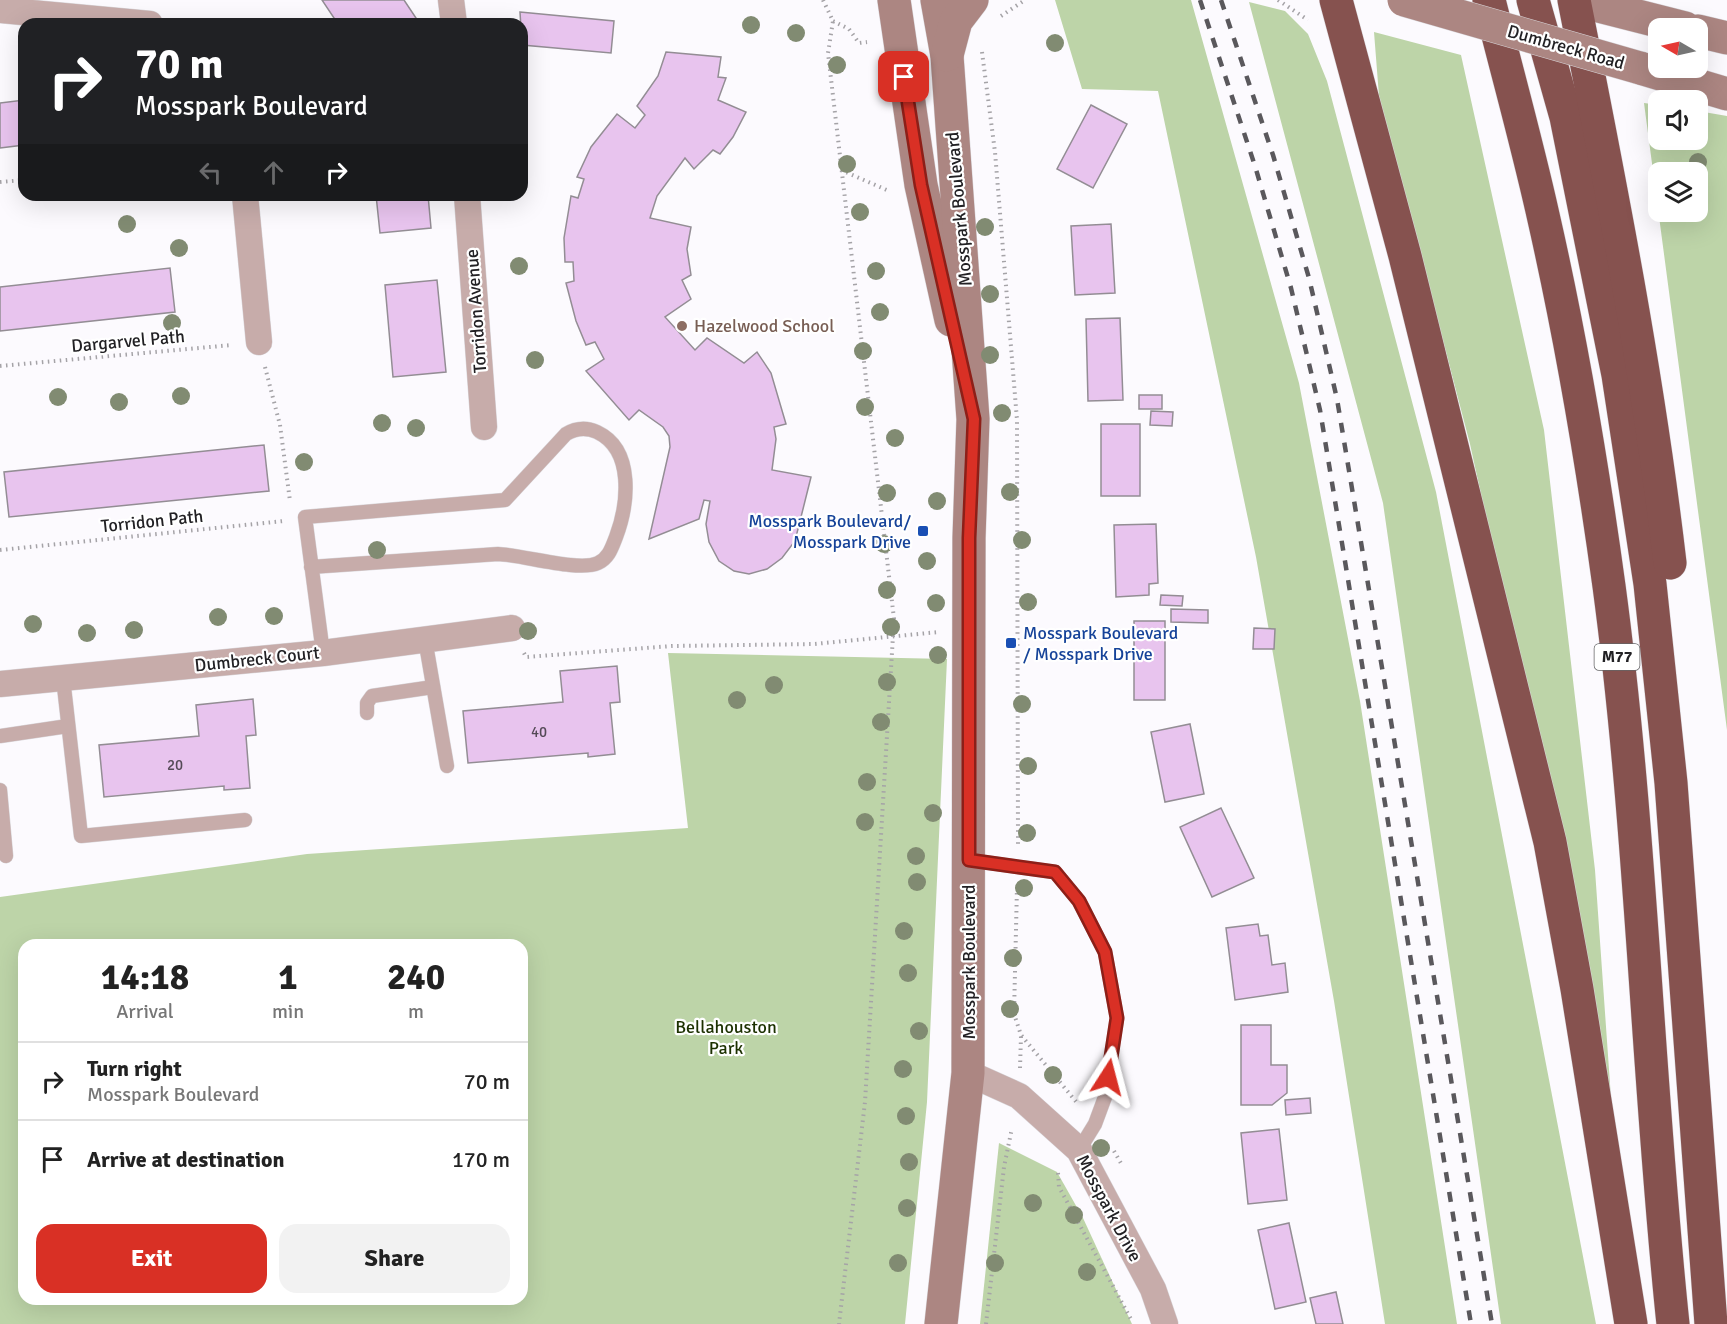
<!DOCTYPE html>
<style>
body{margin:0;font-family:Signika,sans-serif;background:#f2f2f2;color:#222;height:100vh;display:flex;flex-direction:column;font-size:22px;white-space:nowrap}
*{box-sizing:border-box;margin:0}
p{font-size:20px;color:#767676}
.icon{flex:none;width:33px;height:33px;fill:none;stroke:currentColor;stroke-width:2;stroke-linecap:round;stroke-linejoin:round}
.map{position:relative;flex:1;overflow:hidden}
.drawer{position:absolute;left:18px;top:939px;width:510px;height:366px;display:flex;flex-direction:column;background:#fff;border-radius:18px;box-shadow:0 6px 24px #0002}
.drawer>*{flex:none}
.top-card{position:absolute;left:18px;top:18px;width:510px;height:183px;border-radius:18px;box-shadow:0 6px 24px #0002;background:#202124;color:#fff;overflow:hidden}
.needle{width:39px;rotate:279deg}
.controls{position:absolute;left:1648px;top:18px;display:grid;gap:12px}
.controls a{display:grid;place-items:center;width:60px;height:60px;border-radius:12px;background:#fff;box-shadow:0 6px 24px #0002;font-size:30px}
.pin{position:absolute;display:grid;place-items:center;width:51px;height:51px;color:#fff;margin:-26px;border-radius:12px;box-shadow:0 3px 9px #0006}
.me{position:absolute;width:66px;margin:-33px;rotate:9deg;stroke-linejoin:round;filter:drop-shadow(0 0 4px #0008)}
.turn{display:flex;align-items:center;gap:21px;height:126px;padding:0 18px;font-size:27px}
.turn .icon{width:78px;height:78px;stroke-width:2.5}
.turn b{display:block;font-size:42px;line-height:51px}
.lanes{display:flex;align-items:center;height:57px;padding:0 18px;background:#0003;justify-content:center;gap:30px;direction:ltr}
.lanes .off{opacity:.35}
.eta{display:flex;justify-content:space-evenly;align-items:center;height:102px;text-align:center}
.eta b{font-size:36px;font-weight:700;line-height:42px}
.action{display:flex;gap:12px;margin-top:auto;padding:12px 18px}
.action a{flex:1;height:69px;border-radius:18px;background:#d93025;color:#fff;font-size:24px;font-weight:700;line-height:69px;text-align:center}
.action a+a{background:#f2f2f2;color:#222}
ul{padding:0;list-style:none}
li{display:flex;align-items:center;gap:18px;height:78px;padding:0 18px;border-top:2px solid #e0e0e0}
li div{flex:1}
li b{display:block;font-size:22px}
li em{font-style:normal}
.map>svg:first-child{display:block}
.green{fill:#bdd4a8;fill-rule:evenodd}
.building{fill:#e8c4ee;stroke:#938d94;stroke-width:1.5}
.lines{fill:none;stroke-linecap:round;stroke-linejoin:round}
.lane-casing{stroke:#d9d7db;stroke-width:15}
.street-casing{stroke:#d9d7db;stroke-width:27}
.secondary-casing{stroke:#d9d7db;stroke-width:34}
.highway-casing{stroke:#d9d7db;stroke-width:34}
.path{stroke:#a5a3a7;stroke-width:4;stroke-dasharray:1.5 4.5;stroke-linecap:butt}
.lane{stroke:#c7acaa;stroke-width:14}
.street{stroke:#c7acaa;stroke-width:26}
.secondary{stroke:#ac8682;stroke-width:33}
.highway{stroke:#86524f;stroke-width:33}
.rail{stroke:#5a585c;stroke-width:4.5;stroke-dasharray:10 10;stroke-linecap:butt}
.secondary-bridge-casing{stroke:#d9d7db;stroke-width:34;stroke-linecap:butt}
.secondary-bridge{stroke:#ac8682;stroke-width:33}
.tree{fill:#818b72}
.route-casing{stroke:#8d1f18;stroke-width:15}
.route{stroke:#d93025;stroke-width:10}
.education-dot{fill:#8d6e63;stroke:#fff;stroke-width:2}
.transit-dot{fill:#1a4fb4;stroke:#fff;stroke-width:2}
.labels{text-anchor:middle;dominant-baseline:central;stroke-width:4.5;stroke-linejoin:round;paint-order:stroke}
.number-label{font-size:15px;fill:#544a56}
.shield{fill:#fff;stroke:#646466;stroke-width:1.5}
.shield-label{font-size:16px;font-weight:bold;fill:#222124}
.street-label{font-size:18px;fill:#222124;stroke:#fff}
.education-label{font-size:18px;fill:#785e54;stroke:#fff;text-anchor:start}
.transit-label{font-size:18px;fill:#164399;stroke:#fff;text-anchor:end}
.park-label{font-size:18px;fill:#1c3100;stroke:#fff}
</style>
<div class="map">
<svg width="1727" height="1324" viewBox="0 0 1727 1324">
<rect width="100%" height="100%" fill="#fcfafe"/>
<g class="green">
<path d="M1055,0H1191L1299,383L1360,701L1457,1324H1385L1334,1001L1256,557L1158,91L1082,89Z"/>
<path d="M1249,2L1285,11L1308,34L1327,81L1436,492L1596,1324H1501L1383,503Z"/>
<path d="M1374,32L1461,55L1544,430L1595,870L1615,1155L1564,874L1470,444L1379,96Z"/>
<path d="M1644,103L1659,105V140H1698V111L1727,116V730ZM1659,172H1698V212H1659Z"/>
<path d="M668,653L947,659L927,1102L905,1324H0V897L307,854L688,828ZM24,945H522V1299H24Z"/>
<path d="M999,1143L1057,1172L1083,1218L1132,1324H980Z"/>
</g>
<g class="building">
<path d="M322,0H404L420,24H338Z"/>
<path d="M520,12L614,21L611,53L522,45Z"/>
<path d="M666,52L721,57L718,77L726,78L718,100L746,112L733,137L720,154L713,150L694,169L685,158L657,196L650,218L691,227L687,249L691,275L682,280L691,299L665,317L695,350L707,338L744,363L757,352L771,373L786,424L774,427L776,439L772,470L811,477L795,541L782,558L767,569L749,574L734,571L719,561L709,542L706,524L710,501L704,500L699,519L649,539L670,447L669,436L663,427L639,410L629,420L586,371L604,359L595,342L586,345L576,321L566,283L574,281L573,262H565L564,238L571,196L578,198L584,179L577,177L591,147L617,114L635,128L645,115L637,106L658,76Z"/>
<path d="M24,100V145L0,148V103Z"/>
<path d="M1091,105L1127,124L1093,188L1057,169Z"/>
<path d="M376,195H428L431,228L380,233Z"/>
<path d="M1111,224L1115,293L1075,295L1071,226Z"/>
<path d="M170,268L175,312L0,331V287Z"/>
<path d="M437,280L446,372L393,377L385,285Z"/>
<path d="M1120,318L1123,400L1088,401L1086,319Z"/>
<rect x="1139" y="395" width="23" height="14"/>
<path d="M1151,411L1173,412L1172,426L1150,425Z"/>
<rect x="1101" y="424" width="39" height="72"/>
<path d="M264,445L269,491L9,517L4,472Z"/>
<path d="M1156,524L1158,583L1149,584V595L1116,597L1114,525Z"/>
<path d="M1161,595L1183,596L1182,606L1160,605Z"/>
<path d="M1171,609L1208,610V623L1171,622Z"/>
<rect x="1134" y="621" width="31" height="79"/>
<path d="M1254,628L1275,629L1274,649H1253Z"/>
<path d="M617,666L620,702L610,703L615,754L588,757V753L468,763L463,711L563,702L560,671Z"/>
<path d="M253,699L256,735L246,736L250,788L224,790V786L104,797L99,745L199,736L196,705Z"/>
<path d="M1190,724L1204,794L1165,802L1151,732Z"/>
<path d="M1221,808L1254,878L1212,897L1180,827Z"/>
<path d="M1258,924L1260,936L1268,935L1272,965L1285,963L1288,992L1235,1000L1226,928Z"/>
<path d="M1241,1025H1271V1065H1287V1093L1272,1105H1241Z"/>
<path d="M1310,1098L1311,1113L1286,1115L1285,1100Z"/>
<path d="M1279,1129L1287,1200L1248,1204L1241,1133Z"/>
<path d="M1289,1223L1306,1302L1275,1309L1258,1230Z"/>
<path d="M1336,1292L1343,1324H1316L1310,1298Z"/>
</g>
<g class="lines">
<defs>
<g id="lane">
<path d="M311,567L498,554C523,555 579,572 598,563C609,558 612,547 616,537C628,505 635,450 597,432C586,427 576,428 566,434L505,500L305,517L323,653"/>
<path d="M425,639L447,766"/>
<path d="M63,678L81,836L245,820"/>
<path d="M367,713V703L372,696L433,687"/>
<path d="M0,736L68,726"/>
<path d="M0,790L6,856"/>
<path d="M969,860L1055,872L1079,901L1105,952L1117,1018L1105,1097L1095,1124L1079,1150"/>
</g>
<g id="street">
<path d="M451,0L454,24"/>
<path d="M0,10L150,24"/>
<path d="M245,195L259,342"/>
<path d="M467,195L484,427"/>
<path d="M0,684L323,653L512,628"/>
<path d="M968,1073L1019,1096L1079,1150L1153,1289L1165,1324"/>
</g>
<g id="secondary">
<path d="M894,0L921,185L951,320"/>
<path d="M937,0L947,56L973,419L969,538L968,1073L941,1324"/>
<path d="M1575,0L1685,28"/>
<path d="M1698,31L1727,38"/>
<path d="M947,55L956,21L972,0"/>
<path d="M1640,68L1727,94"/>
</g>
<g id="highway">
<path d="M1336,0L1405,256L1550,842L1577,989L1631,1324"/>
<path d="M1489,0C1507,72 1527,143 1543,215C1571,338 1592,462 1609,586C1642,831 1647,1078 1673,1324"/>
<path d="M1533,0L1566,117L1618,375L1650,584L1671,783L1711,1324"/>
<path d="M1574,0C1611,187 1648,374 1670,563"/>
</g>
</defs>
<use href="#lane" class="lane-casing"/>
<use href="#street" class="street-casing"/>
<use href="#secondary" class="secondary-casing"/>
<use href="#highway" class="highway-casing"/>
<g class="path">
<path d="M823,0L833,21L828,53L894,619L865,1102L839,1324"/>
<path d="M1278,0L1308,20"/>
<path d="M1001,16L1025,0"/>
<path d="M833,21L849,29L859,43L867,42"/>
<path d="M982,52L995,152L1017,420L1018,844"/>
<path d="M841,170L889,191"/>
<path d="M0,182L24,180"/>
<path d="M0,366L232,345"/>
<path d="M265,367L280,425L290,501"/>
<path d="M0,550L284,521"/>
<path d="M524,653L526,657L672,646L814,644L939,632"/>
<path d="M1017,887L1014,1014L1021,1035L1078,1104"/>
<path d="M1020,1068L1021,1036"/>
<path d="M1114,1151L1122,1165"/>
<path d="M1058,1173L1059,1187L1132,1321"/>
<path d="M986,1324L1004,1167L1012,1128"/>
</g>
<use href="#lane" class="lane"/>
<use href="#street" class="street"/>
<use href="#secondary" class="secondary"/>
<use href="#highway" class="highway"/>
<g class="rail">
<path d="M1200,0L1255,166L1291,288L1320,410L1471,1324"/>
<path d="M1221,0L1273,155L1309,278L1337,399L1492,1324"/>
</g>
<defs>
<path id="secondary-bridge" d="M1404,0L1640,68"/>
</defs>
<use href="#secondary-bridge" class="secondary-bridge-casing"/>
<use href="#secondary-bridge" class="secondary-bridge"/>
</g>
<g class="tree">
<circle cx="751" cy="25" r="9"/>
<circle cx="796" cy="33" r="9"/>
<circle cx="1055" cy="43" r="9"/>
<circle cx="837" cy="65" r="9"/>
<circle cx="1698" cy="162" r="9"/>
<circle cx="847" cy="164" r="9"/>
<circle cx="860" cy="212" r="9"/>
<circle cx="127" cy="224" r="9"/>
<circle cx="985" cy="227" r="9"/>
<circle cx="179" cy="248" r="9"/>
<circle cx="519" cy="266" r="9"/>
<circle cx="876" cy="271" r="9"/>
<circle cx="990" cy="294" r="9"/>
<circle cx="880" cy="312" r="9"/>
<circle cx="172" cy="323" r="9"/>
<circle cx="863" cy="351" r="9"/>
<circle cx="990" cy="355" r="9"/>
<circle cx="535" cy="360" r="9"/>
<circle cx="181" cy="396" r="9"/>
<circle cx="58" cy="397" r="9"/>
<circle cx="119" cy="402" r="9"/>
<circle cx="865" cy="407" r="9"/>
<circle cx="1002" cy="413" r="9"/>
<circle cx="382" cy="423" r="9"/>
<circle cx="416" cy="428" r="9"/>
<circle cx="895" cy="438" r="9"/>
<circle cx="304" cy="462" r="9"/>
<circle cx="1010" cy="492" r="9"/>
<circle cx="887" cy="493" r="9"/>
<circle cx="937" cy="501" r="9"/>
<circle cx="1022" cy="540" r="9"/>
<circle cx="884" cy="544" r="9"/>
<circle cx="377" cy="550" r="9"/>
<circle cx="927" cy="561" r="9"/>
<circle cx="887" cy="590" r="9"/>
<circle cx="1028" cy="602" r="9"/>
<circle cx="936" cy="603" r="9"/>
<circle cx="274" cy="616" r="9"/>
<circle cx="218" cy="617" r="9"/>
<circle cx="33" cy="624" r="9"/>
<circle cx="891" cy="627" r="9"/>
<circle cx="134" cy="630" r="9"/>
<circle cx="528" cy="631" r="9"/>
<circle cx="87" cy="633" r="9"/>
<circle cx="938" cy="655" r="9"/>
<circle cx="887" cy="682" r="9"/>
<circle cx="774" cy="685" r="9"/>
<circle cx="737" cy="700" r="9"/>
<circle cx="1022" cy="704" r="9"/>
<circle cx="881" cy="722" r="9"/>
<circle cx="1028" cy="766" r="9"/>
<circle cx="867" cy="782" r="9"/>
<circle cx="933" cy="813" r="9"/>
<circle cx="865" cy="822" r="9"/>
<circle cx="1027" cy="833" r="9"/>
<circle cx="916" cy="856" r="9"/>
<circle cx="917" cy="882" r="9"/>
<circle cx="1024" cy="888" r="9"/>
<circle cx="904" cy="931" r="9"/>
<circle cx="1013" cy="958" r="9"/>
<circle cx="908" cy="973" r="9"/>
<circle cx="1010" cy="1009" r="9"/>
<circle cx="919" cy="1031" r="9"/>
<circle cx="903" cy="1069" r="9"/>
<circle cx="1053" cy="1075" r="9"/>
<circle cx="906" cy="1116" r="9"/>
<circle cx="1101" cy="1148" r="9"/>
<circle cx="909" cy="1162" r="9"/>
<circle cx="1033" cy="1203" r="9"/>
<circle cx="907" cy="1208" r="9"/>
<circle cx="1074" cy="1215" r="9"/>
<circle cx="898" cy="1263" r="9"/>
<circle cx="995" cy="1263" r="9"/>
<circle cx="1087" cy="1272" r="9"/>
</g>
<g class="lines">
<defs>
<path id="route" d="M904,77L921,185L974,419L969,538V860L1055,872L1079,901L1105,952L1117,1018L1108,1077"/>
</defs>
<use href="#route" class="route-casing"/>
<use href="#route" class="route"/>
</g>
<circle class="education-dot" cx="682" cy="326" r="6"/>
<g class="transit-dot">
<rect x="917" y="525" width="12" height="12" rx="3"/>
<rect x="1005" y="637" width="12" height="12" rx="3"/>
</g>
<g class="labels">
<g class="number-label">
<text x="539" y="732">40</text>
<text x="175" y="765">20</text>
</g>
<rect class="shield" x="1594.5" y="644" width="45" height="26" rx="4.5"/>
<g class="shield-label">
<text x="1617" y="657">M77</text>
</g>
<g class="street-label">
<text transform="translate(1566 47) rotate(16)">Dumbreck Road</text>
<text transform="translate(959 209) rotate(-95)">Mosspark Boulevard</text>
<text transform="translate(476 311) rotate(-94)">Torridon Avenue</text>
<text transform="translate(128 341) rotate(-5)">Dargarvel Path</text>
<text transform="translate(152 521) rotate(-6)">Torridon Path</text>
<text transform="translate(257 659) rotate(-6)">Dumbreck Court</text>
<text transform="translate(969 962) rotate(-90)">Mosspark Boulevard</text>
<text transform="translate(1109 1208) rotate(62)">Mosspark Drive</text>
</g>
<g class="education-label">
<text x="694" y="326">Hazelwood School</text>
</g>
<g class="transit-label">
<text x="911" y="521">Mosspark Boulevard/<tspan x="911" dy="21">Mosspark Drive</tspan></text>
<text x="1023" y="633" text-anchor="start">Mosspark Boulevard<tspan x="1023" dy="21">/ Mosspark Drive</tspan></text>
</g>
<g class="park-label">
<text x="726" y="1027">Bellahouston<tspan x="726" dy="21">Park</tspan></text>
</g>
</g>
</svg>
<div class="controls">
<a><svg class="needle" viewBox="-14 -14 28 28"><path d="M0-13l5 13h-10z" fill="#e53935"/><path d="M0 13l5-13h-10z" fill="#767676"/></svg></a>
<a><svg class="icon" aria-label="sound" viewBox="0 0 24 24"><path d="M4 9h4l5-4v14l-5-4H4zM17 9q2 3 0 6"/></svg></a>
<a><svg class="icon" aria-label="layers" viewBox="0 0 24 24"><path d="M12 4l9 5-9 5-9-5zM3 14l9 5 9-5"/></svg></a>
</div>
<div class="pin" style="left:904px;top:77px;background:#d93025"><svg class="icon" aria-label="arrive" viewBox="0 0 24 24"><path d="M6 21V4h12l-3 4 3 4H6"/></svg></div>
<svg class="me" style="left:1108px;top:1077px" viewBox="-20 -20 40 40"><path d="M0-17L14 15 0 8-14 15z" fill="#d93025" stroke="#fff" stroke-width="4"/></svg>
<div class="top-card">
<div class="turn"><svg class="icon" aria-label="right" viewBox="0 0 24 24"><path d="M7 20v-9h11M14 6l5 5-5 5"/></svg><div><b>70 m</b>Mosspark Boulevard</div></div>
<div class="lanes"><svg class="icon off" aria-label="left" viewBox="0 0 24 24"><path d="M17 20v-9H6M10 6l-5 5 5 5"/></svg><svg class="icon off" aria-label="ahead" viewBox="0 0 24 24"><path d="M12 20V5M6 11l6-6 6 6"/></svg><svg class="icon" aria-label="right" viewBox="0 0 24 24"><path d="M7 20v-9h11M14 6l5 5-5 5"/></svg></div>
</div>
<section class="drawer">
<div class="eta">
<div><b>14:18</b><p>Arrival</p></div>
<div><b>1</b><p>min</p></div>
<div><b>240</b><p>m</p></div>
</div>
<ul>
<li><svg class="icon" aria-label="right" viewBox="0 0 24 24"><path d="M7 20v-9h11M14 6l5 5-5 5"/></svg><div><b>Turn right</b><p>Mosspark Boulevard</p></div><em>70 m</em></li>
<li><svg class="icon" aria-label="arrive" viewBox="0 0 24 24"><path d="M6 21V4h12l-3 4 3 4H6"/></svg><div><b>Arrive at destination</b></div><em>170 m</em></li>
</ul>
<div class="action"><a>Exit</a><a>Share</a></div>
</section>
</div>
